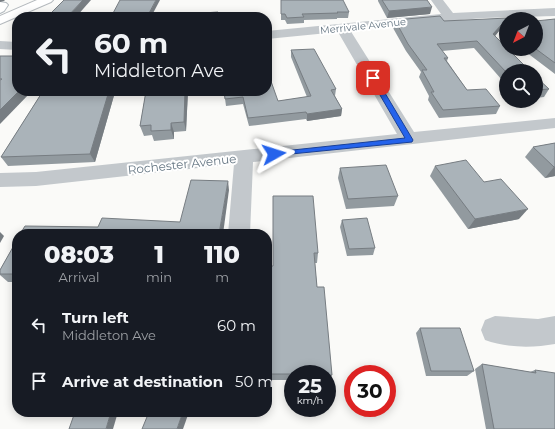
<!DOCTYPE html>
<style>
body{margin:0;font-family:Montserrat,sans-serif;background:#242831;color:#f1f3f6;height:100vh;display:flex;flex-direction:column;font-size:15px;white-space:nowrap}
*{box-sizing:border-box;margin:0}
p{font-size:13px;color:#9ea1a6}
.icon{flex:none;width:22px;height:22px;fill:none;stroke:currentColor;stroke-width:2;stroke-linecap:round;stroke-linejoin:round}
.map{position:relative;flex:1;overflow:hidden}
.details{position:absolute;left:12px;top:229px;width:260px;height:188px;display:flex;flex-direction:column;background:#171b24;border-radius:16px;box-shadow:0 2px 10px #0003}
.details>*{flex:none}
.hud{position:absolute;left:12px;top:12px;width:260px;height:84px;border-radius:16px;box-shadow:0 2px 10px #0003;background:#171b24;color:#f1f3f6;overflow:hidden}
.needle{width:26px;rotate:222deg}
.fabs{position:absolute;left:499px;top:12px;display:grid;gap:8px}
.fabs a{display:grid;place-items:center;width:44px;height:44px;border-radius:50%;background:#171b24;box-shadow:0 2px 10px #0003;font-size:20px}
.speed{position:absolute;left:284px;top:365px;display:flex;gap:8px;font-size:20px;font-weight:700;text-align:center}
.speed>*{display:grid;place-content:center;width:52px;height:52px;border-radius:50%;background:#171b24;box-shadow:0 2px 10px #0003;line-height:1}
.speed small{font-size:10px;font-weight:400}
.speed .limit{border:6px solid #d22;background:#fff;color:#111}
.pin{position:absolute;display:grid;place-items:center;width:34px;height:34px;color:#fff;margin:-17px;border-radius:8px;box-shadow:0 2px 6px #0006}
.me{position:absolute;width:44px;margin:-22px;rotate:84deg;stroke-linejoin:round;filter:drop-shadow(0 0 3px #0008)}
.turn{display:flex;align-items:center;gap:14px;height:84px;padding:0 16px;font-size:18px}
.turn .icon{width:52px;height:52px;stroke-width:2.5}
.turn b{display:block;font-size:28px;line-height:34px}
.eta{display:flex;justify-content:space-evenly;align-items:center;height:68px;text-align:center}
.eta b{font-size:24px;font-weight:800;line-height:28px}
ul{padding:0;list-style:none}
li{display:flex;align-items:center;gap:12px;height:56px;padding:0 16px}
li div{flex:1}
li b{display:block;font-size:15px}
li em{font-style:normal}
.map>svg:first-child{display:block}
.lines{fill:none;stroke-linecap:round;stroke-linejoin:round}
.secondary-casing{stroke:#b3babf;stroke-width:2}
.primary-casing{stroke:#b5babe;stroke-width:2}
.minor{fill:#c3c8cc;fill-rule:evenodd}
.secondary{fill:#fff;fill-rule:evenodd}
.primary{fill:#fff;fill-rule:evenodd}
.wall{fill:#929a9f}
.shaded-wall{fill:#777d82}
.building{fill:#aab3b9;stroke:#777d82}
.route{fill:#2563eb;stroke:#184099}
.labels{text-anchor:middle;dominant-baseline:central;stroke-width:4;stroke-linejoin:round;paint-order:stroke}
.far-street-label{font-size:10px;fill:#657683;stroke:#fff}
.street-label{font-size:12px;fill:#657683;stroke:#fff}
</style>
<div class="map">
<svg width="555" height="429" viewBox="0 0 555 429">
<rect width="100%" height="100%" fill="#fafaf8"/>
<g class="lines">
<defs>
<path id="secondary" d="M0,2L6,3L8,5L4,11L0,13Z"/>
<path id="primary" d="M37,0H53L51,2L0,24V16Z"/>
</defs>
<use href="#secondary" class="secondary-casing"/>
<use href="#primary" class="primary-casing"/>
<g class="minor">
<path d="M431,0H443L453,13L555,8V16L483,18L350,30L414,132L555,118V128L253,162L250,234H228L234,164L36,186L0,187V173L36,172L397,134L338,32L267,39V31L441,14Z"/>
<path d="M0,41L17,42V50L0,49Z"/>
<path d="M495,316L538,319L555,316V344C533,348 506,348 485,340L481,330L485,320Z"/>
</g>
<use href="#secondary" class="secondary"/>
<use href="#primary" class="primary"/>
</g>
<g class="wall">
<path d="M281,0L349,12L348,18H337V19L304,20V23L287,24L285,20H281Z"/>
<path d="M378,0H427L430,14L387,18L378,1Z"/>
<path d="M506,19L505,23H506V37L499,31L495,36L506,71V88L501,83L502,80L474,48L442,51L448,58L447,61L467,90L500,106L496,114L439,118L428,100L429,96L419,77L421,72L406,51L393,28L395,20L444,21Z"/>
<path d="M555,19V74L522,49H536Z"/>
<path d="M291,50L336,89L335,96L342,109L341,116L307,121L306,119L249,126L243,104L226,106L224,91L278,101L307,97L291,57Z"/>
<path d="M536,77L549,89L544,97L536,98Z"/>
<path d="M43,91H133L115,92L95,162L8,166L1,157Z"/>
<path d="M146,91H188L186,131L174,132V139L154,141L152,135L144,136L140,126Z"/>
<path d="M555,143V176L545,178L525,157L533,147Z"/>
<path d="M435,166L484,182L519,219L468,229L430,176Z"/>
<path d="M340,168L398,196L394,206L346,209L338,178Z"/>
<path d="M273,196L318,253L317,263H315L317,287L332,375L329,381H327V374H293V380H267V320L273,266Z"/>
<path d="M342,220L375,248L373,255L347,256L340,227Z"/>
<path d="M17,240V282H8L0,275V270Z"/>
<path d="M420,328L474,371L467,376H426L416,333Z"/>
<path d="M482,364L530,372L535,370L555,429H486L475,369Z"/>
</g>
<g class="shaded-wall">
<path d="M0,0H5L4,1L0,2Z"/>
<path d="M83,0H91L76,17H67Z"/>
<path d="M156,0H160L151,17H147Z"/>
<path d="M432,7L430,14L387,18L389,11Z"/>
<path d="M502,24L499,31L490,42L493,34Z"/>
<path d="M19,91H32L0,124V110Z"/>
<path d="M109,91H114L115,92L95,162L90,154Z"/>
<path d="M185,91H188L186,131L184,122Z"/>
<path d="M342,109L341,116L307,121V114Z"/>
<path d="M171,123L174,132V139L171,130Z"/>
<path d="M554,167H555V176L545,178Z"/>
<path d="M228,181L229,190L223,234H219Z"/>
<path d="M528,209L519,219L468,229L475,219Z"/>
<path d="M0,232L4,236L0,243Z"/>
<path d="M111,412H118L113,429H106Z"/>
<path d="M183,412H189L183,429H177Z"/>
</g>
<g class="building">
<path d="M64,0H83L67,17H47Z"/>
<path d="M120,0H156L147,17H111Z"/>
<path d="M281,0H343L349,12H337L338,13L302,14L304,17L287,18L285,14H281Z"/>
<path d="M382,0H427L432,7L389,11Z"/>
<path d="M218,12L219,17H204L203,13Z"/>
<path d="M440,16L444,21L508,18L506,19V20L503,23H506V27L502,24L493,34L506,47V49H508L530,71H506V72L477,41L437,44L448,58H444L467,90L486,89L500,106L443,110L431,92H434L422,70H427L408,44L395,20Z"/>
<path d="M555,19V63L536,49V21Z"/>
<path d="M314,49L336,89L331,90L342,109L307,114L306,112L248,118L243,97L225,99L224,91H267V70L278,101L311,96L291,50Z"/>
<path d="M0,56H17V91H19L0,110V80L2,79H0Z"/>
<path d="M536,77L549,89L536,90Z"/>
<path d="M43,91H109L90,154L1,157Z"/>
<path d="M146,91H185L184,122L171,123V130L151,131V125L140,126Z"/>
<path d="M555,143V167H554L533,147Z"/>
<path d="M466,160L484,182L501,179L528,209L475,219L435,166Z"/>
<path d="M386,165L398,196L348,199L340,168Z"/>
<path d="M191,180L228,181L219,234H20L25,226L98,227L102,218L180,222Z"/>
<path d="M273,196H313L318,253H314L317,287H324L332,375H327V374H267V320L268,266H273Z"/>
<path d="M367,218L375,248L349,249L342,220Z"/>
<path d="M17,240V274H0V270Z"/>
<path d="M420,328H460L474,371H431Z"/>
<path d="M482,364L536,373L535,370L555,373V429H494Z"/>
<path d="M75,412H111L106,429H69Z"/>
<path d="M149,412H183L177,429H142Z"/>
</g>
<path class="route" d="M371,77L376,78L413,140L412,142L271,156V152H274L405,138L370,78Z"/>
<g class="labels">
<g class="far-street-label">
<text transform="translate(363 26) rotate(-6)">Merrivale Avenue</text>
</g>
<g class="street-label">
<text transform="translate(182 164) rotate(-6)">Rochester Avenue</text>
</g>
</g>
</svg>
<div class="fabs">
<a><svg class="needle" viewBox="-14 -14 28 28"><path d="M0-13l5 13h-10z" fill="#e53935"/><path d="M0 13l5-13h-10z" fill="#9ea1a6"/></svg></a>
<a><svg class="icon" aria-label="search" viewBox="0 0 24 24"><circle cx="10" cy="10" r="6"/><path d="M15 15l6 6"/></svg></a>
</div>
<div class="speed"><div>25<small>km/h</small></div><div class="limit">30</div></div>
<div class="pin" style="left:373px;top:78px;background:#d93025"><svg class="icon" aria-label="arrive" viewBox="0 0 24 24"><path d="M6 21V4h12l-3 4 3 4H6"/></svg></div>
<svg class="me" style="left:274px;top:154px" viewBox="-20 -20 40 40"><path d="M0-17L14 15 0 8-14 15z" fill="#2563eb" stroke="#fff" stroke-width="4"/></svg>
<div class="hud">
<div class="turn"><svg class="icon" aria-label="left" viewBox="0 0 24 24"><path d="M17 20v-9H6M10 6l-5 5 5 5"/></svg><div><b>60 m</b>Middleton Ave</div></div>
</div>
<section class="details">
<div class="eta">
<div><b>08:03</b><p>Arrival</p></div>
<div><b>1</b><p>min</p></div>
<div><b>110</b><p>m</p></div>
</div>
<ul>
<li><svg class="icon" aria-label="left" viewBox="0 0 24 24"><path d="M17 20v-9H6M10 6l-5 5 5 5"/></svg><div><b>Turn left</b><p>Middleton Ave</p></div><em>60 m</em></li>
<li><svg class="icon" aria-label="arrive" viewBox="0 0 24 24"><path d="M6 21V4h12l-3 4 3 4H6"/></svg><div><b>Arrive at destination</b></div><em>50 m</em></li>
</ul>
</section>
</div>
